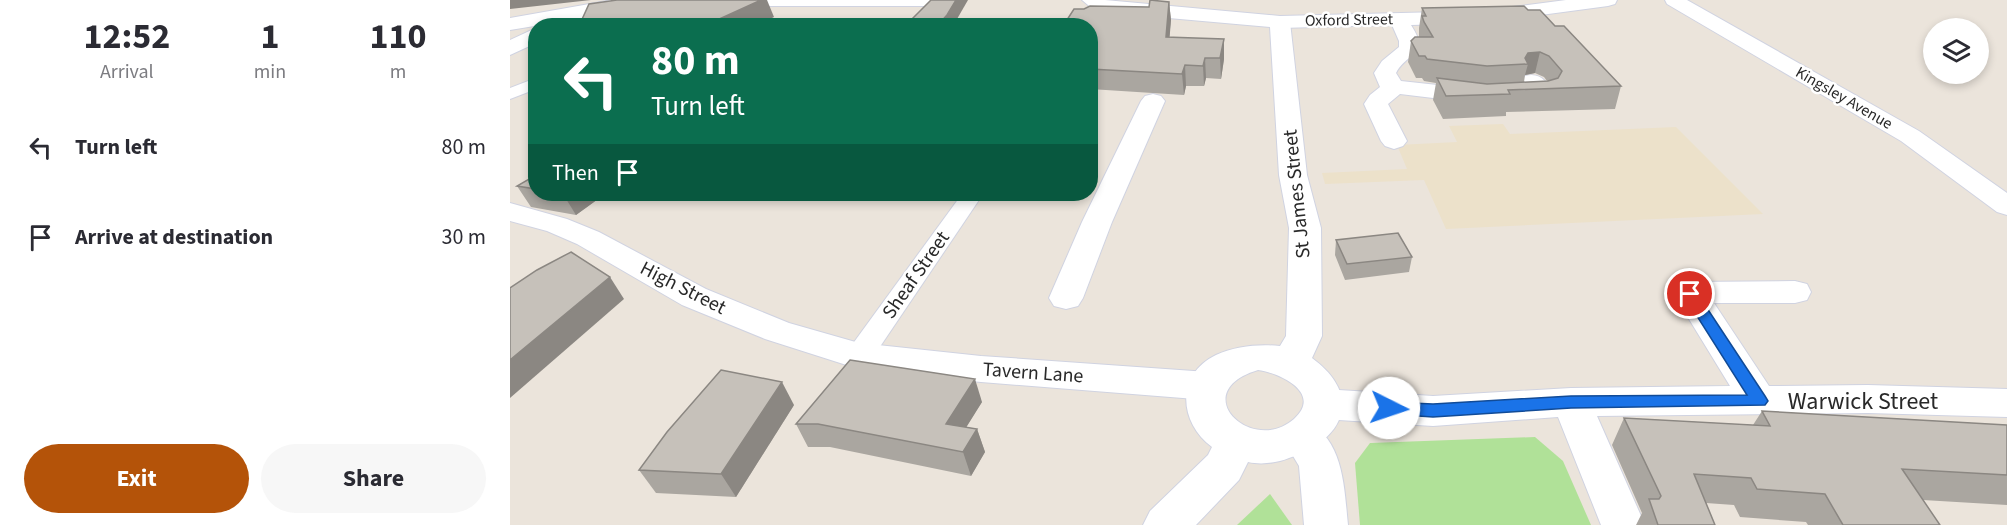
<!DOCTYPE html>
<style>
body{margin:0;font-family:"Source Sans 3",sans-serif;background:#f7f7f7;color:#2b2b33;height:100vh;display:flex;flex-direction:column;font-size:22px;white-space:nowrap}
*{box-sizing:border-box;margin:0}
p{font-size:20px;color:#7c7c81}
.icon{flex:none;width:33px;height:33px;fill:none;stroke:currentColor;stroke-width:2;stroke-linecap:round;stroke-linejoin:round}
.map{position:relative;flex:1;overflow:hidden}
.panel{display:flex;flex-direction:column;background:#fff;width:510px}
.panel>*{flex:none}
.guide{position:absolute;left:18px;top:18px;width:570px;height:183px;border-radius:24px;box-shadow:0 3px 9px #0003;background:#0b6e4f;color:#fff;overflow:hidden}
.buttons{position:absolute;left:1413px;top:18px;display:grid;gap:12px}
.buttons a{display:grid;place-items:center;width:66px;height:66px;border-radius:50%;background:#fff;box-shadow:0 3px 9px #0003;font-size:30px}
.pin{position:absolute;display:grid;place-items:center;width:51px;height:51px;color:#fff;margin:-26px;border:3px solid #fff;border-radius:50%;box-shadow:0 2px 6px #0007}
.me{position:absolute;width:66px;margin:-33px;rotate:94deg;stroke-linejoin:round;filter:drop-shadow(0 0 4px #0008)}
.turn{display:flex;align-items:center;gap:21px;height:126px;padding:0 24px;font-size:27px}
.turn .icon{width:78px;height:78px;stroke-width:2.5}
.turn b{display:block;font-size:42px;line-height:51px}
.then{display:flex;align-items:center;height:57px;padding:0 24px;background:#0003;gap:12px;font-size:22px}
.eta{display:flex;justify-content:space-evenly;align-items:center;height:102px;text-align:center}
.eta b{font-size:36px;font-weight:700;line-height:42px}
.primary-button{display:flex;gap:12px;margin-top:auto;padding:12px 24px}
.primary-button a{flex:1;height:69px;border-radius:36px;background:#b45309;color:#fff;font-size:24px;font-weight:700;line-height:69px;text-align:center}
.primary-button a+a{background:#f7f7f7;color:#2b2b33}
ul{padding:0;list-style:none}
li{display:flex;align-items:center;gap:18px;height:90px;padding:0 24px}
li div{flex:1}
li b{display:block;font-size:22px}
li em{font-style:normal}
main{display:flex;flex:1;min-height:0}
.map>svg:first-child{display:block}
.education{fill:#ece1ca}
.green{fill:#b0e198}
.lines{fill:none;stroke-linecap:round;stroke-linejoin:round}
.pedestrian-casing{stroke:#d0d3e1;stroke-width:2}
.minor-casing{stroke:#d0d3e1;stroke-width:2}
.secondary-casing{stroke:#d0d3e1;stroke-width:2}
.pedestrian{fill:#fff;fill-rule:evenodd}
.minor{fill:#fff;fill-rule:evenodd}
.secondary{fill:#fff;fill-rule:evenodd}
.wall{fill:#aaa6a0;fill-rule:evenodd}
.shaded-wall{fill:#8b8782}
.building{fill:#c6c1ba;stroke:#8b8782;stroke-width:1.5}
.route{fill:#1a73e8;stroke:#114b97;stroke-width:1.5}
.labels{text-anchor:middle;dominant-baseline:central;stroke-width:5;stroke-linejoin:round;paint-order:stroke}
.far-street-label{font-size:16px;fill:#292929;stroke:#fff}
.street-label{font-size:20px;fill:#292929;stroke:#fff}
.near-street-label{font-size:24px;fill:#292929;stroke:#fff}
</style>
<main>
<section class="panel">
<div class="eta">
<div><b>12:52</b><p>Arrival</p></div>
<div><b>1</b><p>min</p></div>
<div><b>110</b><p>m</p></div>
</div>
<ul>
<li><svg class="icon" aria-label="left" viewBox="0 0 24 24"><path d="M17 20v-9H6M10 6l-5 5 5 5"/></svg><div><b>Turn left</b></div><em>80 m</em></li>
<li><svg class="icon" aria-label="arrive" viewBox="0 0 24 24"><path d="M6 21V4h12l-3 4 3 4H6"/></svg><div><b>Arrive at destination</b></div><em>30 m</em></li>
</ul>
<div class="primary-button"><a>Exit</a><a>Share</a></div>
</section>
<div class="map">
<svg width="1497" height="525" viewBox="0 0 1497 525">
<rect width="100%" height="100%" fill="#ebe4db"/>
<path class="education" d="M993,124L1000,134L1166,127L1253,214L936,229L914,180L815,184L812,173L897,169L887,145L947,142L939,126Z"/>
<g class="green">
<path d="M1025,437L1053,461L1081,525H850L845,463L860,443Z"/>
<path d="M760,494L782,525H727Z"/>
</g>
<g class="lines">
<defs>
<g id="pedestrian">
<path d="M26,78V89L0,99V88Z"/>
<path d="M452,194H473L359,363L349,366L339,363L335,356L339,349Z"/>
</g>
<g id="minor">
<path d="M1056,0H1107L1105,4L1098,6L972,23L901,25C921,56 898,51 886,73L891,81L973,90L1017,88L1012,81L1015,76C1031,72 1036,82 1045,94L1041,99L1033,101L973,104L890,94L878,104L897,141L893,146L884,149L875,146L871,141L854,104L860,95L870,87L864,73L872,61L889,47V41L882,25L770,28L763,26L760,22L763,18L770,16L972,11Z"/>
<path d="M1155,0H1177L1409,131L1497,193V215L1487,212L1391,141L1157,4Z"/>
<path d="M26,28V43L0,55V40Z"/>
<path d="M643,94L651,96L655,101L602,222L573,298L568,306L556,309L544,306L539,298L572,222L631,101L635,96Z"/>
<path d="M0,203L57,219L89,232L196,289L279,323L349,343L471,356L698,372L711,376L717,386L711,396L698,400L471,382L349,369L255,339L172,305L67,244L37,231L0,221Z"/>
<path d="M1285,281L1297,284L1301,292L1297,300L1285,303H1204L1259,386L1358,385L1497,389V417L1358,413L1087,416L1135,525H1091L1048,417L923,426L813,419L799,414L794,404L799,394L813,389L923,396L1061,388L1220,386L1163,293L1168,285L1180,282Z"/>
<path d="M791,420C834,434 834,487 838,525H794L789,466L771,436L777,425Z"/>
</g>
<g id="secondary">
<path d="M102,0H125L131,5L128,9L0,30V18Z"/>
<path d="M247,0H441L438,4L431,6H257L250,4Z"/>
<path d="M572,0H595L770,16L777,18L780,22L797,175L811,228L812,336L802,358C854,396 834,440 779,458C767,463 751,465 738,462L729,480L686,525H633L640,511L698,455L702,447C669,423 665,375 706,355C726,346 749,344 770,346L776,336L779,228L769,175L760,27L591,12L584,10ZM748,370C770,373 813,393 784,419C742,456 675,392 748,370Z"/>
</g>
</defs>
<use href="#pedestrian" class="pedestrian-casing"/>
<use href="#minor" class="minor-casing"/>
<use href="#secondary" class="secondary-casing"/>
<use href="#pedestrian" class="pedestrian"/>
<use href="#minor" class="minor"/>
<use href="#secondary" class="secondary"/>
</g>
<g class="wall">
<path d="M659,2L661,20L659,37L714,59L711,79L696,78L694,86H676L674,95L580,89V26L574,9L639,7Z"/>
<path d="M912,8L1018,10L1045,26L1111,86L1105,109L996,112V116L933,119L923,100L926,83L914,81L912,78H906L898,62L901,41L909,37V28ZM1025,73L1034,77L1037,81L1014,82L1015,75Z"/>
<path d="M26,175V194H95L66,215L21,207L7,186Z"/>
<path d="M826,240L902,257L899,272L835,280L825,255Z"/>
<path d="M472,402L456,427L467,429L475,452L461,476L320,447H298L286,424Z"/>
<path d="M284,405L226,497L146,493L129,470Z"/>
<path d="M1252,411L1497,425V505L1413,500L1430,525H1298L1296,522L1230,517L1224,505L1196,503L1205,525H1126L1132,513L1102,445L1114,418L1243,425Z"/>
</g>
<g class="shaded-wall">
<path d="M0,0H81L0,9Z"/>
<path d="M251,0H257L264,17L246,26H194Z"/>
<path d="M446,0H458L443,26H427Z"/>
<path d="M659,2L661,20L658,57L656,37Z"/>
<path d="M714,39V59L711,79L710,58Z"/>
<path d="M1030,52L1025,73L1015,75L1018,64L1015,58L1018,53Z"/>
<path d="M695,58L696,78L694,86L693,66Z"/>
<path d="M675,65L676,86L674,95L672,74Z"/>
<path d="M53,194H95L66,215Z"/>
<path d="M100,277L114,299L0,398V360Z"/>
<path d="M465,379L472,402L444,447L436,424Z"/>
<path d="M272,382L284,405L226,497L211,474Z"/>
<path d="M467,429L475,452L461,476L453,452Z"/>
</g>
<g class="building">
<path d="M107,0H251L194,26H69L79,4Z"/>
<path d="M421,0H446L437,15L427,26H395Z"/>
<path d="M640,0L659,2L656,37L714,39L710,58H695L693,66L675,65L672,74L580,69V26H553L564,9H574L580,6L639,7Z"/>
<path d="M1014,6L1018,10H1030L1045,26H1054L1111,86L998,90L1000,94L936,96L927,78L977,84L1038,81L1048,78L1052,71L1039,56L1030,52L1018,53L1015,58L1018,64L977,66L917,59L915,56H909L901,41L905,37H923L914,22L912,16H916L912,8Z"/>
<path d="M26,175V189L7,186Z"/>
<path d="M888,233L902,257L837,264L826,240Z"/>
<path d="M61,252L100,277L0,360V288L27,270Z"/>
<path d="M340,360L465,379L436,424L467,429L453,452L308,424H286Z"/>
<path d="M211,370L272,382L211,474L129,470L157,432Z"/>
<path d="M1252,411L1497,425V475L1392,469L1430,525H1333L1315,494L1247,489L1241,478L1184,474L1205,525H1148L1139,499H1149L1151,496L1114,418L1260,426Z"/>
</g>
<path class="route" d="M1180,289L1185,290L1255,396L1258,401L1255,405L1061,408L923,417L879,414L873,412L871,408L873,404L879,402L923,404L1061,396L1237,395L1173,294Z"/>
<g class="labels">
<g class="far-street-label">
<text transform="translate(839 20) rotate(-1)">Oxford Street</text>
<text transform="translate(1334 98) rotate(30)">Kingsley Avenue</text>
</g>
<g class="street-label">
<text transform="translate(787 194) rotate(-96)">St James Street</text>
<text transform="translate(406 275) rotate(-55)">Sheaf Street</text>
<text transform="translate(173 288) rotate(27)">High Street</text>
<text transform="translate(523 373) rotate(4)">Tavern Lane</text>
</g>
<g class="near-street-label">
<text x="1353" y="401">Warwick Street</text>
</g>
</g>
</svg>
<div class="buttons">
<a><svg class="icon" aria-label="layers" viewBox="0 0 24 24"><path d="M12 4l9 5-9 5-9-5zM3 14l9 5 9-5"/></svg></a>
</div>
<div class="pin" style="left:1180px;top:294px;background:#d93025"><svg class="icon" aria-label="arrive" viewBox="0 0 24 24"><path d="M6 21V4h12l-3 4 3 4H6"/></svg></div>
<svg class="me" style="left:879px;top:408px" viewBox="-20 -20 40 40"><circle r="19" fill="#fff"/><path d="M0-13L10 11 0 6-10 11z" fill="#1a73e8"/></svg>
<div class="guide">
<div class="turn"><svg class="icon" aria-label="left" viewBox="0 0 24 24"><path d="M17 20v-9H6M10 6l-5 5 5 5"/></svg><div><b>80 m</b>Turn left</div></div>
<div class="then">Then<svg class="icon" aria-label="arrive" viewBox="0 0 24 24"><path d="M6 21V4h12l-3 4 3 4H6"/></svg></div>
</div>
</div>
</main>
